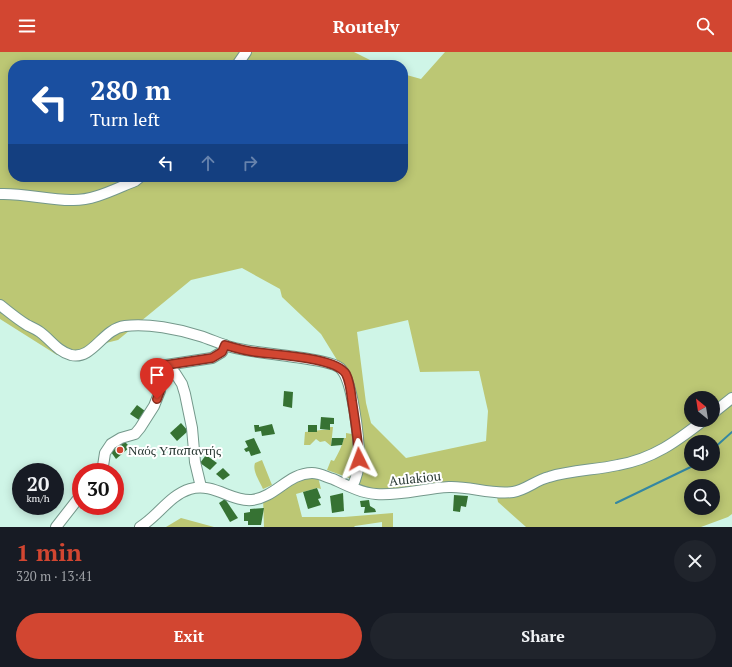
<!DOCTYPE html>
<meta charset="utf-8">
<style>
body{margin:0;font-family:"PT Serif",serif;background:#20242c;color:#f1f3f6;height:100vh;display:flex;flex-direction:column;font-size:15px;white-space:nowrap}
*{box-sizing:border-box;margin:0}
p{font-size:13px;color:#9ea1a6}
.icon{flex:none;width:22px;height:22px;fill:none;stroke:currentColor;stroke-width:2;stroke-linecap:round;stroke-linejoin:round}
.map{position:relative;height:475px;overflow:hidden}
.side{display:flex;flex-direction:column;background:#171b24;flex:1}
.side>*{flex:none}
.hud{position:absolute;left:8px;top:8px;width:400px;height:122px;border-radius:16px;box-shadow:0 2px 10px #0003;background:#1a4fa0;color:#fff;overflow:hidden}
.needle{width:26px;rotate:330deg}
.buttons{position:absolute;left:684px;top:339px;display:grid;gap:8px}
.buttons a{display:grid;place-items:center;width:36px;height:36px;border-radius:50%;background:#171b24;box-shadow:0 2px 10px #0003;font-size:20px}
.speed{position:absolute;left:12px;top:411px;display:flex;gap:8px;font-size:20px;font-weight:700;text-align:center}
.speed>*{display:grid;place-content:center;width:52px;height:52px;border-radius:50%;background:#171b24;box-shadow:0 2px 10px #0003;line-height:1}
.speed small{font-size:10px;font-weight:400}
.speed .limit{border:6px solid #d22;background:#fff;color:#111}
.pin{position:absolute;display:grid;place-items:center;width:34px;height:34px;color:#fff;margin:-41px -17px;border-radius:50% 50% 50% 0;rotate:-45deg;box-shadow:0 0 4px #0007}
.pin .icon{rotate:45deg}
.me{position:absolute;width:44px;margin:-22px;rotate:357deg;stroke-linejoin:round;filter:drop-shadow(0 0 3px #0008)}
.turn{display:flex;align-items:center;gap:14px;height:84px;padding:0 16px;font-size:18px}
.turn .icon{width:52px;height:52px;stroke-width:2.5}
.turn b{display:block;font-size:28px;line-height:34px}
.lanes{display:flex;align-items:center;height:38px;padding:0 16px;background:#0003;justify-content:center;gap:20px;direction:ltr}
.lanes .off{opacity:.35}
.round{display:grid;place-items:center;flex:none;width:42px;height:42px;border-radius:21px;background:#20242c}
.headline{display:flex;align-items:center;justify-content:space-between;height:68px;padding:0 16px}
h1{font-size:24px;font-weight:700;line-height:30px;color:#d24631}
.cta{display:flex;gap:8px;margin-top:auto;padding:8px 16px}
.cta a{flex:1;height:46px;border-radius:24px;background:#d24631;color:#fff;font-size:16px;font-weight:700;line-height:46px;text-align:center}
.cta a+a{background:#20242c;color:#f1f3f6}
header{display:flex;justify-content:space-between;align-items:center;height:52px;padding:0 16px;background:#d24631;color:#fff;font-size:18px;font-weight:700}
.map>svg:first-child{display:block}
.green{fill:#bcc774;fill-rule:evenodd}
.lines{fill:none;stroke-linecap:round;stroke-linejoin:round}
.stream{stroke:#3487a2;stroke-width:2}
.building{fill:#367233}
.minor-casing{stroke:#74988b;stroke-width:12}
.minor{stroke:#fff;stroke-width:10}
.route-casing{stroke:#882e20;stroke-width:10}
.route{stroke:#d24631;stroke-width:7}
.poi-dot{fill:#d24631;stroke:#fff;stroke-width:1.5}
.labels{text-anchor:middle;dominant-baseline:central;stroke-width:4;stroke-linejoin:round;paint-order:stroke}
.poi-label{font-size:13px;fill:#2b3a35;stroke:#fff;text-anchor:start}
.street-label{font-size:13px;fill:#2b3a35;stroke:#fff}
</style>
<header><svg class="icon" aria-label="menu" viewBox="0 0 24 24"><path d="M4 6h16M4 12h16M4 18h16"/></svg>Routely<svg class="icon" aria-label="search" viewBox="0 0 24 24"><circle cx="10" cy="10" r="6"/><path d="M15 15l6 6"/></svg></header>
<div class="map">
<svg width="732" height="475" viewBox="0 0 732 475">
<rect width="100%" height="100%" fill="#cff5e7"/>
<g class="green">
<path d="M0,0H354L380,13H13V125H403V22L421,27L445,0H732V462L728,465L701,475H526L498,450L496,440H364L352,427L327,418L331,408L334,409C338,402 342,394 344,386H346V381L357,383L345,321L321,282L282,245L280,237L242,216L191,228L118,288L57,303L0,267ZM408,268L420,320L479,319L488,359L486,389L406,406L371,371L366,351L357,280ZM691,346H713V368H691ZM691,390H713V412H691ZM691,434H713V456H691Z"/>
<path d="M330,375H333L331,394L325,389L320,390L316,387L310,393H304L305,380C314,380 321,377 330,378Z"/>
<path d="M262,408L272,433L263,437C260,430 252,419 255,411Z"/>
<path d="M317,421L321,437L317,436L296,442L302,465H344L393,461V475H382V470L355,474L354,475H264L263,445Z"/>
<path d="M181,466L214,475H166Z"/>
</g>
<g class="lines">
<g class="stream">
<path d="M713,397L732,380"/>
<path d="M616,451L697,412"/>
</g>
</g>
<g class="building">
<path d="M284,339L293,340L292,356L283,354Z"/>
<path d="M137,353L145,359L139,368L130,362Z"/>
<path d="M321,365L334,366V372H330V378L320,377Z"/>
<path d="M181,371L188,379L177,389L170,381Z"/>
<path d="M272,372L275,382L262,384L261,379L255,380L254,373H259V375Z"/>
<rect x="308" y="373" width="9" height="7"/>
<path d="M254,386L261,401L251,404L249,399L246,400L244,397L248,395L245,389Z"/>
<path d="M332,386H344L342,393L331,394Z"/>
<path d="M124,389L130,395L116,407L111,400Z"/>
<path d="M206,403L217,411L210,418L200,411Z"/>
<path d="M223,416L230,423L223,428L216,422Z"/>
<path d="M317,436L321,446L318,447L321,453L308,457L303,440Z"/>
<path d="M343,441L344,459L332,461L330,444Z"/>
<path d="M454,443L468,444L466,455L461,454L460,460L453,459Z"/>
<path d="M225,447L238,466L230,470L219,451Z"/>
<path d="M369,448L370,454L375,457L376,460L364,461L365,455H361L360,449Z"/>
<path d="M264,456L261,473H248V469H244V461L250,460V457Z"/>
</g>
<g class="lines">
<defs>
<g id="minor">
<path d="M237,13L246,0"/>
<path d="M0,142C24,141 47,148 71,148C93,149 115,137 135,129L140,125"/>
<path d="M0,253C9,260 17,267 27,273C31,275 36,277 40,280C51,288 57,299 71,303C93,308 102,277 125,274C148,271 178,277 200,284C210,287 220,292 231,295C249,300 269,301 288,304C300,306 332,309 340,316C353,327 359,388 359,406C359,416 356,427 352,435"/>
<path d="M166,313L175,321L182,332L185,342L192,376L195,410L201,435"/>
<path d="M713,361L732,346"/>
<path d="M98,420L103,414L105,401L111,392L121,386L135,382L140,376L154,354L160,339L162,318L166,313L212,306L222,300L225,293"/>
<path d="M56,475L81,443"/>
<path d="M140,475C158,464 170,443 190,437C213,430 232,450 252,448C276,445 288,421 312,421C320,421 326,425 333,427C346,433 361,441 376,442C400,444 425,436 449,435C470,434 491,443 513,440C526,438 536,428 549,425C571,418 596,418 618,413C653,407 677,389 704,368"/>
</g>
</defs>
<use href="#minor" class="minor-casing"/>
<use href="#minor" class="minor"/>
</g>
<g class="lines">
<defs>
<path id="route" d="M157,347L160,339L162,318L166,313L212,306L222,300L225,293C235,296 245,299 255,300C274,303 336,305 346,322C350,330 351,340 352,349C355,368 358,387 359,407"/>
</defs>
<use href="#route" class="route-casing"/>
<use href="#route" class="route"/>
</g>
<circle class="poi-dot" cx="120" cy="398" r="4"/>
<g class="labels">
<g class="poi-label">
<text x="128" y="398">Ναός Υπαπαντής</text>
</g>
<g class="street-label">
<text transform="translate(415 426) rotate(-6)">Aulakiou</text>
</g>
</g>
</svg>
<div class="buttons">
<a><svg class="needle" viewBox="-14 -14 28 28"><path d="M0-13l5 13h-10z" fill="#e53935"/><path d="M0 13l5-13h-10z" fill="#9ea1a6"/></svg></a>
<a><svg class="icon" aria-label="sound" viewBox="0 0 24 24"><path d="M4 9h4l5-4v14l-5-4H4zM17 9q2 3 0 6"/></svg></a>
<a><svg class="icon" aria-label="search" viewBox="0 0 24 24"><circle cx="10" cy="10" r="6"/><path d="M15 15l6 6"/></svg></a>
</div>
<div class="speed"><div>20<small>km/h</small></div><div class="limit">30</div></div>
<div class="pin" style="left:157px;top:347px;background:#d93025"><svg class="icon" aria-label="arrive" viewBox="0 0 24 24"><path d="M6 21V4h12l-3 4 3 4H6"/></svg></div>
<svg class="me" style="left:359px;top:407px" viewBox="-20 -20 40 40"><path d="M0-17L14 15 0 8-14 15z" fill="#d24631" stroke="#fff" stroke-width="4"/></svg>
<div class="hud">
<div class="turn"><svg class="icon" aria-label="left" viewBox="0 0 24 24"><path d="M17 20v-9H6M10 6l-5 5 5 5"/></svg><div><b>280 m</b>Turn left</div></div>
<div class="lanes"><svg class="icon" aria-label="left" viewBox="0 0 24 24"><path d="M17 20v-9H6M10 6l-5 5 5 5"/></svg><svg class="icon off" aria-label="ahead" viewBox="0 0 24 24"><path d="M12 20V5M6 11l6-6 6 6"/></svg><svg class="icon off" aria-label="right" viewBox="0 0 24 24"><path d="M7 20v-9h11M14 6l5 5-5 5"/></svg></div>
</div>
</div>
<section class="side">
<div class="headline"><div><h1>1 min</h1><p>320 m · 13:41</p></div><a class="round"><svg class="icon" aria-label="close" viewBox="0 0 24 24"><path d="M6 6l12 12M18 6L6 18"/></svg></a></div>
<div class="cta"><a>Exit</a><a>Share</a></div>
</section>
